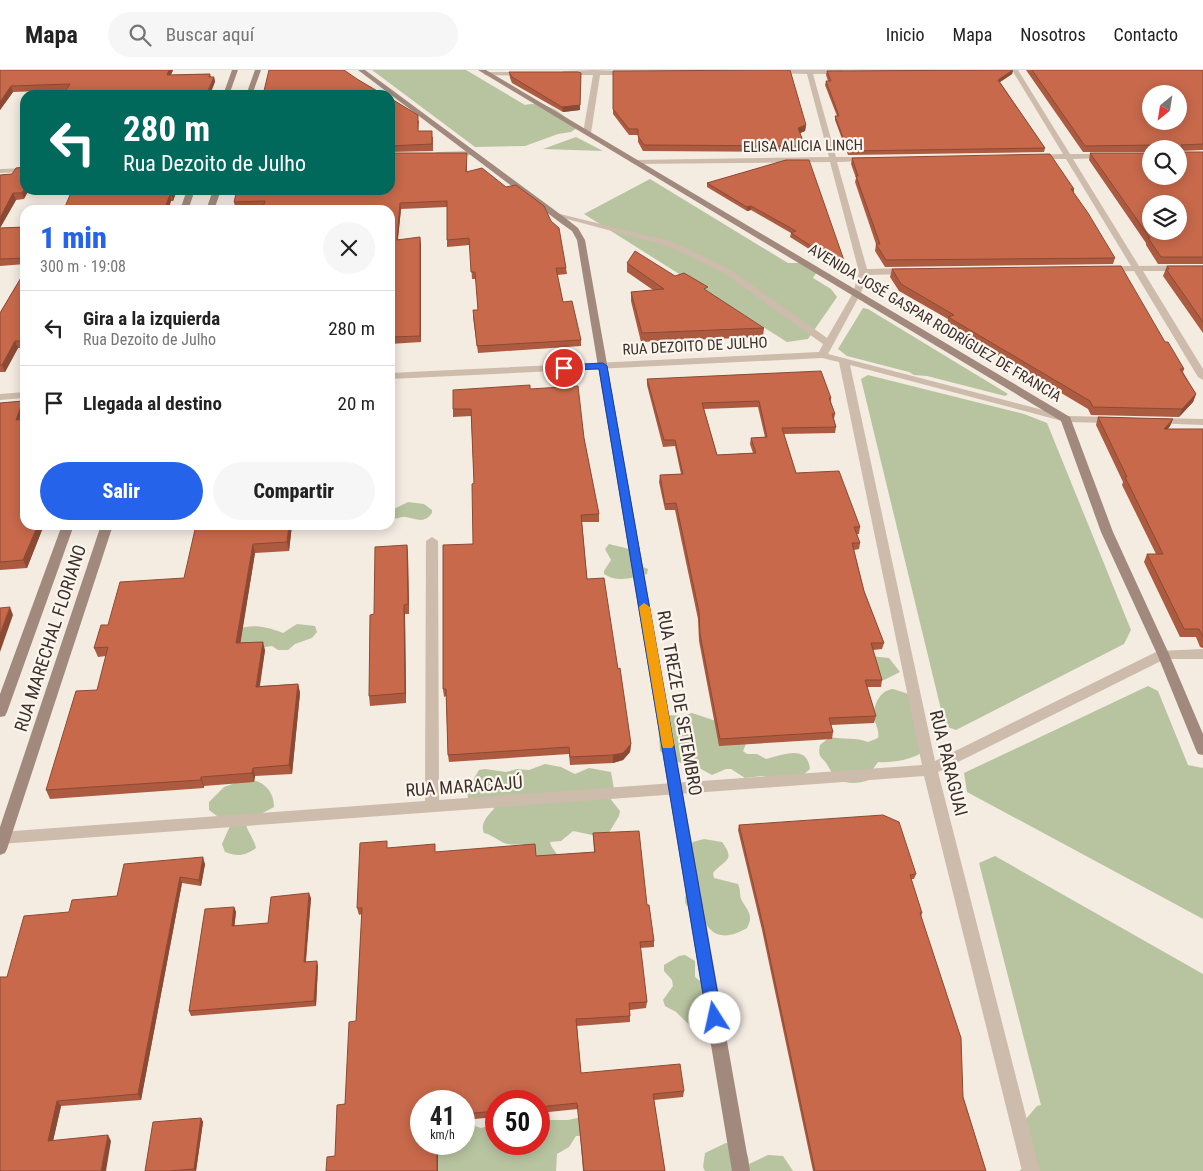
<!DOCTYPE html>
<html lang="es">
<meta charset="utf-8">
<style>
body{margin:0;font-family:"Roboto Condensed",sans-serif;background:#f6f6f6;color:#222;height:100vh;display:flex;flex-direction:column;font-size:19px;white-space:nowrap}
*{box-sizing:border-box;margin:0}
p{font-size:16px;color:#767676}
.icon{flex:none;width:28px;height:28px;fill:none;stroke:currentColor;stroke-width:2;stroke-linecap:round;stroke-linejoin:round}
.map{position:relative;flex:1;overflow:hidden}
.side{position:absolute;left:20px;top:135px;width:375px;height:325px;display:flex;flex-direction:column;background:#fff;border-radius:15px;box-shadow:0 2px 12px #0003}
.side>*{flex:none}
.top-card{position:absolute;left:20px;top:20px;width:375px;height:105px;border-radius:15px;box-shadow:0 2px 12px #0003;background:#00695c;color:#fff;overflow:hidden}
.needle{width:32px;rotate:210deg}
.tools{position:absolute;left:1142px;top:15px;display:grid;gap:10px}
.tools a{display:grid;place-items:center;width:45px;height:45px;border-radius:50%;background:#fff;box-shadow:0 2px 12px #0003;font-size:25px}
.speed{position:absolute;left:410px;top:1020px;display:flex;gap:10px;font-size:25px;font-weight:700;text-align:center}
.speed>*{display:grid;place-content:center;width:65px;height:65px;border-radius:50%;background:#fff;box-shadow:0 2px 12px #0003;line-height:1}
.speed small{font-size:12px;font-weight:400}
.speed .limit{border:8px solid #d22;background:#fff;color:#111}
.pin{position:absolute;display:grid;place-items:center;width:42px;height:42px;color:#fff;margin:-21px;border:2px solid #fff;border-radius:50%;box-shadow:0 1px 5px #0007}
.me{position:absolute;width:55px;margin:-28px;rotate:350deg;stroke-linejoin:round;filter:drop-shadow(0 0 4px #0008)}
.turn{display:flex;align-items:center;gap:18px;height:105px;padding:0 20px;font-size:22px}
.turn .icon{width:65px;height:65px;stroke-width:2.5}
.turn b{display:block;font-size:35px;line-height:42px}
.round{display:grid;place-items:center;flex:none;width:52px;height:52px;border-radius:26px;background:#f6f6f6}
.head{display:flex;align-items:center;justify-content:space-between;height:85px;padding:0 20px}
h1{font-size:30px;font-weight:800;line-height:38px;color:#2563eb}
.cta{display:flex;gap:10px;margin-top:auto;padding:10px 20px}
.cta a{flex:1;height:58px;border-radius:30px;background:#2563eb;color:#fff;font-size:20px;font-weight:800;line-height:58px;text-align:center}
.cta a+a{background:#f6f6f6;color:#222}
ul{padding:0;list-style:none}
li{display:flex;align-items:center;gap:15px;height:75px;padding:0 20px;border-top:1px solid #e0e0e0}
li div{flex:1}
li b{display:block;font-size:19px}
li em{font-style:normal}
header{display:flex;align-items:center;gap:30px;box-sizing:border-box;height:70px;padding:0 25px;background:#fff;border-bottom:1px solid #e0e0e0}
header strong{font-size:24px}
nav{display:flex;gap:28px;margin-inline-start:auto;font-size:18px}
.search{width:350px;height:45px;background:#f6f6f6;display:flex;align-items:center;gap:12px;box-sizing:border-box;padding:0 18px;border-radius:28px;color:#767676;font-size:19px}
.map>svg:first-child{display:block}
.green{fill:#b8c4a0}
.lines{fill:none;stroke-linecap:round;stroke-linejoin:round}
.street{fill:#cdbbac;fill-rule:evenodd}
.secondary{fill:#a18a7d;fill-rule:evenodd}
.wall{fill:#ac5a40;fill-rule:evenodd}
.shaded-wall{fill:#8c4a34}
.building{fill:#c8694b;stroke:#8c4a34;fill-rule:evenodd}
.route{fill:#2563eb;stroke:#184099}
.slow{fill:#f59e0b}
.labels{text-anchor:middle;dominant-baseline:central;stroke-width:4.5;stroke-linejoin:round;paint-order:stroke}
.far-street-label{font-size:15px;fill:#3b302b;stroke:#fbf5ee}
.street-label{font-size:18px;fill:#3b302b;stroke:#fbf5ee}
</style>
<header>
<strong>Mapa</strong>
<div class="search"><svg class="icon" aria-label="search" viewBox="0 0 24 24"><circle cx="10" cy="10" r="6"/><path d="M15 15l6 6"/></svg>Buscar aquí</div>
<nav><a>Inicio</a><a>Mapa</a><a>Nosotros</a><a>Contacto</a></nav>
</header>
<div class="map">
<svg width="1203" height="1101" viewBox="0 0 1203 1101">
<rect width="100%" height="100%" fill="#f4ebe1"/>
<g class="green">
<path d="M372,0H466L525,35C535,32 551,36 559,42C566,47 570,53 577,58L571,62L558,64L525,76L475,77Z"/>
<path d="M576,67L603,81L543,79Z"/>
<path d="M650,109L788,193H799L817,202L813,208L831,219L837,227L808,269L787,272L584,144Z"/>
<path d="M863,238L868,239L1008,324L1005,326L927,306L914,305L909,302L847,286L838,279Z"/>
<path d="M868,305L1024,344L1047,353L1131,560L1124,574L956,660L945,656L861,309Z"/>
<path d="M408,432L424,434L432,440V443C424,454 417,449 406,447C399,446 399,451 390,447V441Z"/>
<path d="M609,474C622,478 632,477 642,488L640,491L641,496L648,499L647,504C633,508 617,513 604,504V501L611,490L605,479Z"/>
<path d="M297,554L315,556L317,562L312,568L295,574L288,580H278L272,576L252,579L214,571C240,556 253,551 283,563Z"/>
<path d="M869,586L889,588L900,602L882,611Z"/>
<path d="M1148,616L1158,621L1188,695L1203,698V849L967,722L964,703Z"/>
<path d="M893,619L909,624L921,683C911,690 890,693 878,692L873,699L869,710C851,716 837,714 828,696C823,687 817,689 820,675L830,667C843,670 856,667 868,672L878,668C880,660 874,653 874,645C874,633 881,620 893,619Z"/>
<path d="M692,643L719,652L746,674L743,681L747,684H757L766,689C781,686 807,673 810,699L796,711L762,706L745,708L731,699H726L712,705L699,698L672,690L660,681L658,653L668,645L683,646Z"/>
<path d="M545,694L561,697L575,704L589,698L611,702L614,719L609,727L620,741L619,746L607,766L602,767L573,761L561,771L550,772C551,779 557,781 558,788L542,801L530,777C521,772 511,777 502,772C496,769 492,765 484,763C480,754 487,746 494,739L493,735L468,728L467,720L479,700L485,699L506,702L517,699L529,700Z"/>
<path d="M246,709C262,710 274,720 274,737L253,748L246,755C249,764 254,769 256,778C245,786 238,787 225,782L222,774L230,756L209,740V732L224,717Z"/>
<path d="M704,769L722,772C736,791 725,789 713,803L714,808L738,814C741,820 739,825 742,831C748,841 754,846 747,858C735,865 720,870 710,859C706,855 703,849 699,846C693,841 688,840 685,832L690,775L693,772Z"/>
<path d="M995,786L1203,904V1101H1019L1029,1094L1025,1050L1037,1036L1041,1035L979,793Z"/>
<path d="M685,885L695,891V907L704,914L709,949C695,966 687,952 676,942C673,940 668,938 665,936L663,930L673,916L672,910L664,901V895L679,886Z"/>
<path d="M464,1040L472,1043L475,1056L481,1058L488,1056L496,1058V1074H539V1050H568L582,1047L589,1066H576L569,1077L557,1084L556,1101H427L429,1074H464Z"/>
<path d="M726,1073C740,1074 749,1080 749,1094L768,1085L783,1086L793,1101H705L703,1097L705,1083Z"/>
</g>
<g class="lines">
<g class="street">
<path d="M594,0L629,1L632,3L629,5H600L591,63L587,65L583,63L593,5H564L561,3L564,1Z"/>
<path d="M774,0H842L845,2L842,4H813L836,87H867L871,89L867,91L837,92L867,199L908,198L912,201L908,204L867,205L861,223L828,284L1066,346L1113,347L1118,350L1113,353L1066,352L850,295L935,691L1158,581L1203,579V589H1165L938,702L1040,1101H1022L924,706L0,774V762L425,731L426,471L432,467L438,471L439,730L922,695L839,292L822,288L390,309V303L819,282L823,274L725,204L697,190L664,175L552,145L556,143L670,171L703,186L731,200L827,268L853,223L859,202L830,92L635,94L631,92L635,90L829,87L807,4L772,3L771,2Z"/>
<path d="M1012,0H1018L1070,84H1105L1109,86L1105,88L1073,89L1139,196L1203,195V201H1143L1203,299V310L1198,307L1134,201L1105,202L1101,199L1105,196H1131L1066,89H1035L1031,87L1035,85L1063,84Z"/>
<path d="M487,2H527L530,4L527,6L485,5L484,4Z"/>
<path d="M470,81L474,83L473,85L437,86L433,84L437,82Z"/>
<path d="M25,98V102L0,103V99Z"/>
<path d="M25,322V328L0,330V324Z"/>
<path d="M1156,348L1203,349V355L1152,353L1151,351Z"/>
</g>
<g class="secondary">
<path d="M232,0H238L229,25H223Z"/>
<path d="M255,0H261L252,25H246Z"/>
<path d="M358,0H365L568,150L578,158L585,170L750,1101H732L577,170L572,161L562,154Z"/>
<path d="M478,0H486L1070,347L1113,462L1169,584L1203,664V685L1198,684L1196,680L1157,584L1101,462L1061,351Z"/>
<path d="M187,120H195L188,140H180Z"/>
<path d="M213,120H221L214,140H206Z"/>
<path d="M62,455H74L7,642L5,646L0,647V624Z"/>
<path d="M101,455H113L7,779L5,783L0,785V757Z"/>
</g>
</g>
<g class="wall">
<path d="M0,0H173L171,5L210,4L211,7H214L215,12L66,20L13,22L0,40Z"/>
<path d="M1013,0L1012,4L1000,12L1045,78L1044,82L848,85L835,50V46H837L825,15L826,11H828L826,5L827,1Z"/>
<path d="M1026,0H1203V80L1180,81V82H1203V194H1158L1146,175V173L1089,90L1090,83H1151L1179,79H1151V82H1083Z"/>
<path d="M613,1L806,55L805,61L800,63L805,76L804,82L643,81L638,72V65H629L613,44Z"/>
<path d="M509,2L580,40L563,42L512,13L510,8Z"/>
<path d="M390,28L419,51L418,61L433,67V81L390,82Z"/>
<path d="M25,85L24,129L16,130L0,158L25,157V194L0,196V105L12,104L24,97L22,90Z"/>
<path d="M852,88L1074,119V123L1115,188L1113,194L885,197L875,181L876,174L855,112L856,108L851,94Z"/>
<path d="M467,90V102L566,198L567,204L557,205L563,232L581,270V276L478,283L473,247L478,240L476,209H472L470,175L447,177V137L401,139L398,169L421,174V272L390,274V140L263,137L235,138L234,132Z"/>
<path d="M786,90L847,199V203L790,167L791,163L751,140L747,141L707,117V113Z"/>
<path d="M177,120L173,131H171L168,140H44Z"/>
<path d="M627,193L675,206L764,258L763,267L641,272L631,231V222L653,220L627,202Z"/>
<path d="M1167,196H1203V263L1163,206Z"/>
<path d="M892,199L1165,272L1184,299L1183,302L1196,324L1193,332L1179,347L1091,345L1088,339L947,255L948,249L899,221L890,207Z"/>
<path d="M25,201V278H18L5,302H0V243Z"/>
<path d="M647,309L831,328V332L835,344L834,349L836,357L835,363L784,364L796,403L860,457L859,464H857L860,473L859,479L854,480L864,521L884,573L882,579L873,580L882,610L881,617H867L876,646L874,653L831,655L833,662L832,669L719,676L699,571L698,549L675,440H665L659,412L660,405L681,404L675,376L663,377L647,315ZM758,337L765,367L751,368L750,374L753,383L717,385L704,339Z"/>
<path d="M530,319L584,368L599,444V452H582L587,509L631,674L630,682L623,690L613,693L570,695L569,684L449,692L448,685L446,626L444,627L443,619L473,474L474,413L471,346L453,347V339Z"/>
<path d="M23,331L25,336V342L22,349L25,455H47L46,459L42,460L27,498L0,500V333Z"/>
<path d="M1098,347L1173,349L1170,356L1168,359H1203V578L1200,577L1196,567H1180L1144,492L1147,484H1156L1122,415L1123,412L1096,355Z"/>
<path d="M292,455L289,481L255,483L240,573L265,580L260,616L298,614L300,623L292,704L255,706L254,712L204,716V718L50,729L46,720L97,620L106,586L98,587L94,578L108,555L184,508Z"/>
<path d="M407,475L408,485L409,544H405L406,633L370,636L369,626L374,544Z"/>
<path d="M739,755L916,804L914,809H911L922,843L921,847L963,1027L986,1101H813L762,860L738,760Z"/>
<path d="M593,763L647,835L654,871V877L640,878L647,932L646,938L630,940V952L577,956L581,1003L684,1021L683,1027L654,1030L665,1101H583L578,1039L539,1043V1031H496V1047L464,1050V1031H421V1074H438V1101H326L335,1086L345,1034L356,951L362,844L359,845L357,838L389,778L436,782L536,786L594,782Z"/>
<path d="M205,794L201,816L182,813L141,1030L61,1036L53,1070L111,1071L0,1101L7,907L69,842L117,826Z"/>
<path d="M311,828L306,892L318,896L316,936L191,946L189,941L234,837L236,842L234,856L268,853Z"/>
<path d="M201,1048L203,1052L196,1101H145Z"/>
</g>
<g class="shaded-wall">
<path d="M169,0H173L168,11L167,5Z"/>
<path d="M1013,0L1012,4L997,14L998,10Z"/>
<path d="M581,3L580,40L563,42L562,37Z"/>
<path d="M214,7L215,12L210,25H206Z"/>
<path d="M11,16L13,22L0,40V32Z"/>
<path d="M806,55L805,61L798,64V58Z"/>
<path d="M25,118V120H29L24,129L22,123Z"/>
<path d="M173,120H177L173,131L172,125Z"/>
<path d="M13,123L16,130L0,158V148Z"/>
<path d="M170,125L171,131L168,140H164Z"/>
<path d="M400,133L401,139L397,176V170Z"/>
<path d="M751,136V140L747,141V137Z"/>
<path d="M420,167L421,174V272L420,266Z"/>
<path d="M15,271L18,278L5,302L2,295Z"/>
<path d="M1196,324L1193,332L1179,347L1182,339Z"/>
<path d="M23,331L25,336V342L18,357L16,350Z"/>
<path d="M1173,349L1170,356L1161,366L1164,359Z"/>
<path d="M38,455H40L42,460L27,498L23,490Z"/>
<path d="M289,455H292L289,481L287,472Z"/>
<path d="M253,474L255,483L239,582L236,573Z"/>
<path d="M407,475L408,485L409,544L408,534Z"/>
<path d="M404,535L405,544L406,633L405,623Z"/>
<path d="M10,537L13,545L0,582V564Z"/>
<path d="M263,572L265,580L258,625L256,617Z"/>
<path d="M298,614L300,623L292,704L289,695Z"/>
<path d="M631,674L630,682L623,690L613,693V685Z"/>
<path d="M253,698L255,706L254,712L252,703Z"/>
<path d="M201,707L204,716V718L201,710Z"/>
<path d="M203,787L205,794L201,816L199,810Z"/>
<path d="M180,807L182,813L141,1030L138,1024Z"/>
<path d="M309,823L311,828L305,897L304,892Z"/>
<path d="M234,837L236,842L234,861L232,856Z"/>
<path d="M317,891L318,896L316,936L314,931Z"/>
<path d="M57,1031L61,1036L52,1076L48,1071Z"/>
<path d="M201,1048L203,1052L196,1101H195L194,1099Z"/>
<path d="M108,1065L111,1071L106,1101H101Z"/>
<rect x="437" y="1074" width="1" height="27"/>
</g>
<g class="building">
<path d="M0,0H169L167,5L210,4L209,7H214L206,25H63L70,14L11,16L0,32Z"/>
<path d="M269,0H344L357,9L384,25H263Z"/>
<path d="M790,0L806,55L798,58L805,76L644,75L638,66V59H629L613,39V1Z"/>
<path d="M1013,0L998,10L1045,78L848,81L835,46H839L826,11H831L827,1Z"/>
<path d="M1032,0H1203V74L1181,75L1180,82H1203V187H1161L1148,168H1150L1090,83H1151V106H1179V79H1154V75L1085,76ZM1151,24H1179V51H1151ZM1151,134H1179V161H1151Z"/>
<path d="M509,2H578L581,3L580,35L562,37L512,7Z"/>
<path d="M390,28L418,45V61H432V74L390,76Z"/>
<path d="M390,83H467L466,102L482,98L506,117L516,115L544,136L551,151L559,158L566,198H556L563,232L572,231L581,270L477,276L473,240H478L475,202H471L469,168L447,170V131L400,133L397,170L420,167V266L390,267V140H262L265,131L234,132L237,120H390Z"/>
<path d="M1050,84L1074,119H1071L1088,143L1115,188L886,190L876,174H880L856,106H858L852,88Z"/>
<path d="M25,85V118L22,123H13L0,148V105L12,104L16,98L24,97L25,92L22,90Z"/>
<path d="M786,90H809L847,199L791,163L796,161L751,136L747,137L707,113Z"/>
<path d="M72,120H173L172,125H170L164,140H44L45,138L65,137Z"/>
<path d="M25,157V188L0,189V158Z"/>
<path d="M635,181L675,206L684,203L708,217L704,219L764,258L642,263L631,222L664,219L627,193Z"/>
<path d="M1121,196L1165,272H1168L1184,299H1180L1196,324L1182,339L1093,337L1090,331L948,247L954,245L901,214L892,199Z"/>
<path d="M1167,196H1203V252L1166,199H1169Z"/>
<path d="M25,201V271H15L2,295H0V243Z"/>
<path d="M821,301L831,328H829L835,344H832L836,357L782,358L796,403L839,401L860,457H854L860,473H852L864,521L884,573H871L882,610H865L876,646L829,648L833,662L720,669L700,564L699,542L676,433L665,434L660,405L683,404L675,370H664L647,309ZM759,331L767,367L751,368L756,383L717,385L702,333Z"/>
<path d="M530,315V319L578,316L584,368L599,444L581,445L587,509L604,508L618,599L620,598L631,674L623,683L613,685L570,687L569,677L448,685L446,619H443V475L473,474L472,414L474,413L471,339H453V320Z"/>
<path d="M23,331L16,350L25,349V455H38L23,490L0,492V333Z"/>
<path d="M1098,347L1173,349L1164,359H1203V567L1199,559H1184L1147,484H1163L1125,407H1127Z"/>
<path d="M196,455H289L287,472L253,474L236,573L263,572L256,617L298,614L289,695L253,698L252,703L201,707V710L46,720L76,621L97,620L108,577L94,578L101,555H108L120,512L184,508Z"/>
<path d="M407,475L408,534L404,535L405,623L369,626L370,545L374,544L375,477Z"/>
<path d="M10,537L0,564V538Z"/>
<path d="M883,745L899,752L916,804L910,805L922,843H920L961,968L963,1027L986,1101H815L763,855L739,755Z"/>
<path d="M639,761L647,835H649L654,871L640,872L647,932L629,933L630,946L576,949L581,1003L680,994L684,1021L653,1024L665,1101H584L577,1033L539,1037V1031H496V1041L464,1044V1031H421V1074H437V1101H326L327,1087L335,1086L337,1035L345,1034L349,952L356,951L362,838H357L360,773L387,771V778L435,774V782L535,774L536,786L595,782L593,763Z"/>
<path d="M203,787L199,810L180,807L138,1024L57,1031L48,1071L108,1065L101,1101H0V907H7L24,846L69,842L72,830L117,826L124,794Z"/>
<path d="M309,823L304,892L317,891L314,931L189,941L205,839L234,837L232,856L268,853L271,827Z"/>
<path d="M201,1048L194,1099L169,1101H145L153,1052Z"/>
</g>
<path class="route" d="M603,293L607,296L722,948L720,953L715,956L709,953L707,948L599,299L564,300L560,298L564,295Z"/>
<path class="slow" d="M644,533L650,537L674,675L672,678H663L662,675L639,537Z"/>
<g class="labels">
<g class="far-street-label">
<text transform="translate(803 76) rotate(-1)">ELISA ALICIA LINCH</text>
<text transform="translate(935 253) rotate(31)">AVENIDA JOSÉ GASPAR RODRÍGUEZ DE FRANCIA</text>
<text transform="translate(695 276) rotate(-3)">RUA DEZOITO DE JULHO</text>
</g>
<g class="street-label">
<text transform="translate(50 568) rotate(-72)">RUA MARECHAL FLORIANO</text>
<text transform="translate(680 633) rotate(80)">RUA TREZE DE SETEMBRO</text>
<text transform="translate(949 693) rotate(76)">RUA PARAGUAI</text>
<text transform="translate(464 716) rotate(-4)">RUA MARACAJÚ</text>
</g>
</g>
</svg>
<div class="tools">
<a><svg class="needle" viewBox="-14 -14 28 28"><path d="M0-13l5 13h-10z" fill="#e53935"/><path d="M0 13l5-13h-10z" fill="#767676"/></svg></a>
<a><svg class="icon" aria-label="search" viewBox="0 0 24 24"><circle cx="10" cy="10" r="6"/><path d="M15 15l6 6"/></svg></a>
<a><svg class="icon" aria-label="layers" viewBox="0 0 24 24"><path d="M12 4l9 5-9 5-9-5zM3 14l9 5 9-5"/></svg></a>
</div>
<div class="speed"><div>41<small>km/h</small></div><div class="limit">50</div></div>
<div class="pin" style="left:564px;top:298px;background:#d93025"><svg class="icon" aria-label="arrive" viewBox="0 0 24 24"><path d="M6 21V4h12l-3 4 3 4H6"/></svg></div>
<svg class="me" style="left:715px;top:948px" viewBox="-20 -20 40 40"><circle r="19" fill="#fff"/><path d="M0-13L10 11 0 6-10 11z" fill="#2563eb"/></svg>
<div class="top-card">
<div class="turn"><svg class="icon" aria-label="left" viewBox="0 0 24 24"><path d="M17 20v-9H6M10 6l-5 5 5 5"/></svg><div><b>280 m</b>Rua Dezoito de Julho</div></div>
</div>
<section class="side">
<div class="head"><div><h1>1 min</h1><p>300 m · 19:08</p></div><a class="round"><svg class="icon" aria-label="close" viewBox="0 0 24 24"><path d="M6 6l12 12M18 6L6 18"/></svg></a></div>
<ul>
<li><svg class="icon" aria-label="left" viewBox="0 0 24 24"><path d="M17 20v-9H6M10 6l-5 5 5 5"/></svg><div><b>Gira a la izquierda</b><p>Rua Dezoito de Julho</p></div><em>280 m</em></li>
<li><svg class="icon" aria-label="arrive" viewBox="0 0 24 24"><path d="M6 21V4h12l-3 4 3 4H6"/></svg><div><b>Llegada al destino</b></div><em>20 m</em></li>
</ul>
<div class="cta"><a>Salir</a><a>Compartir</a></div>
</section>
</div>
